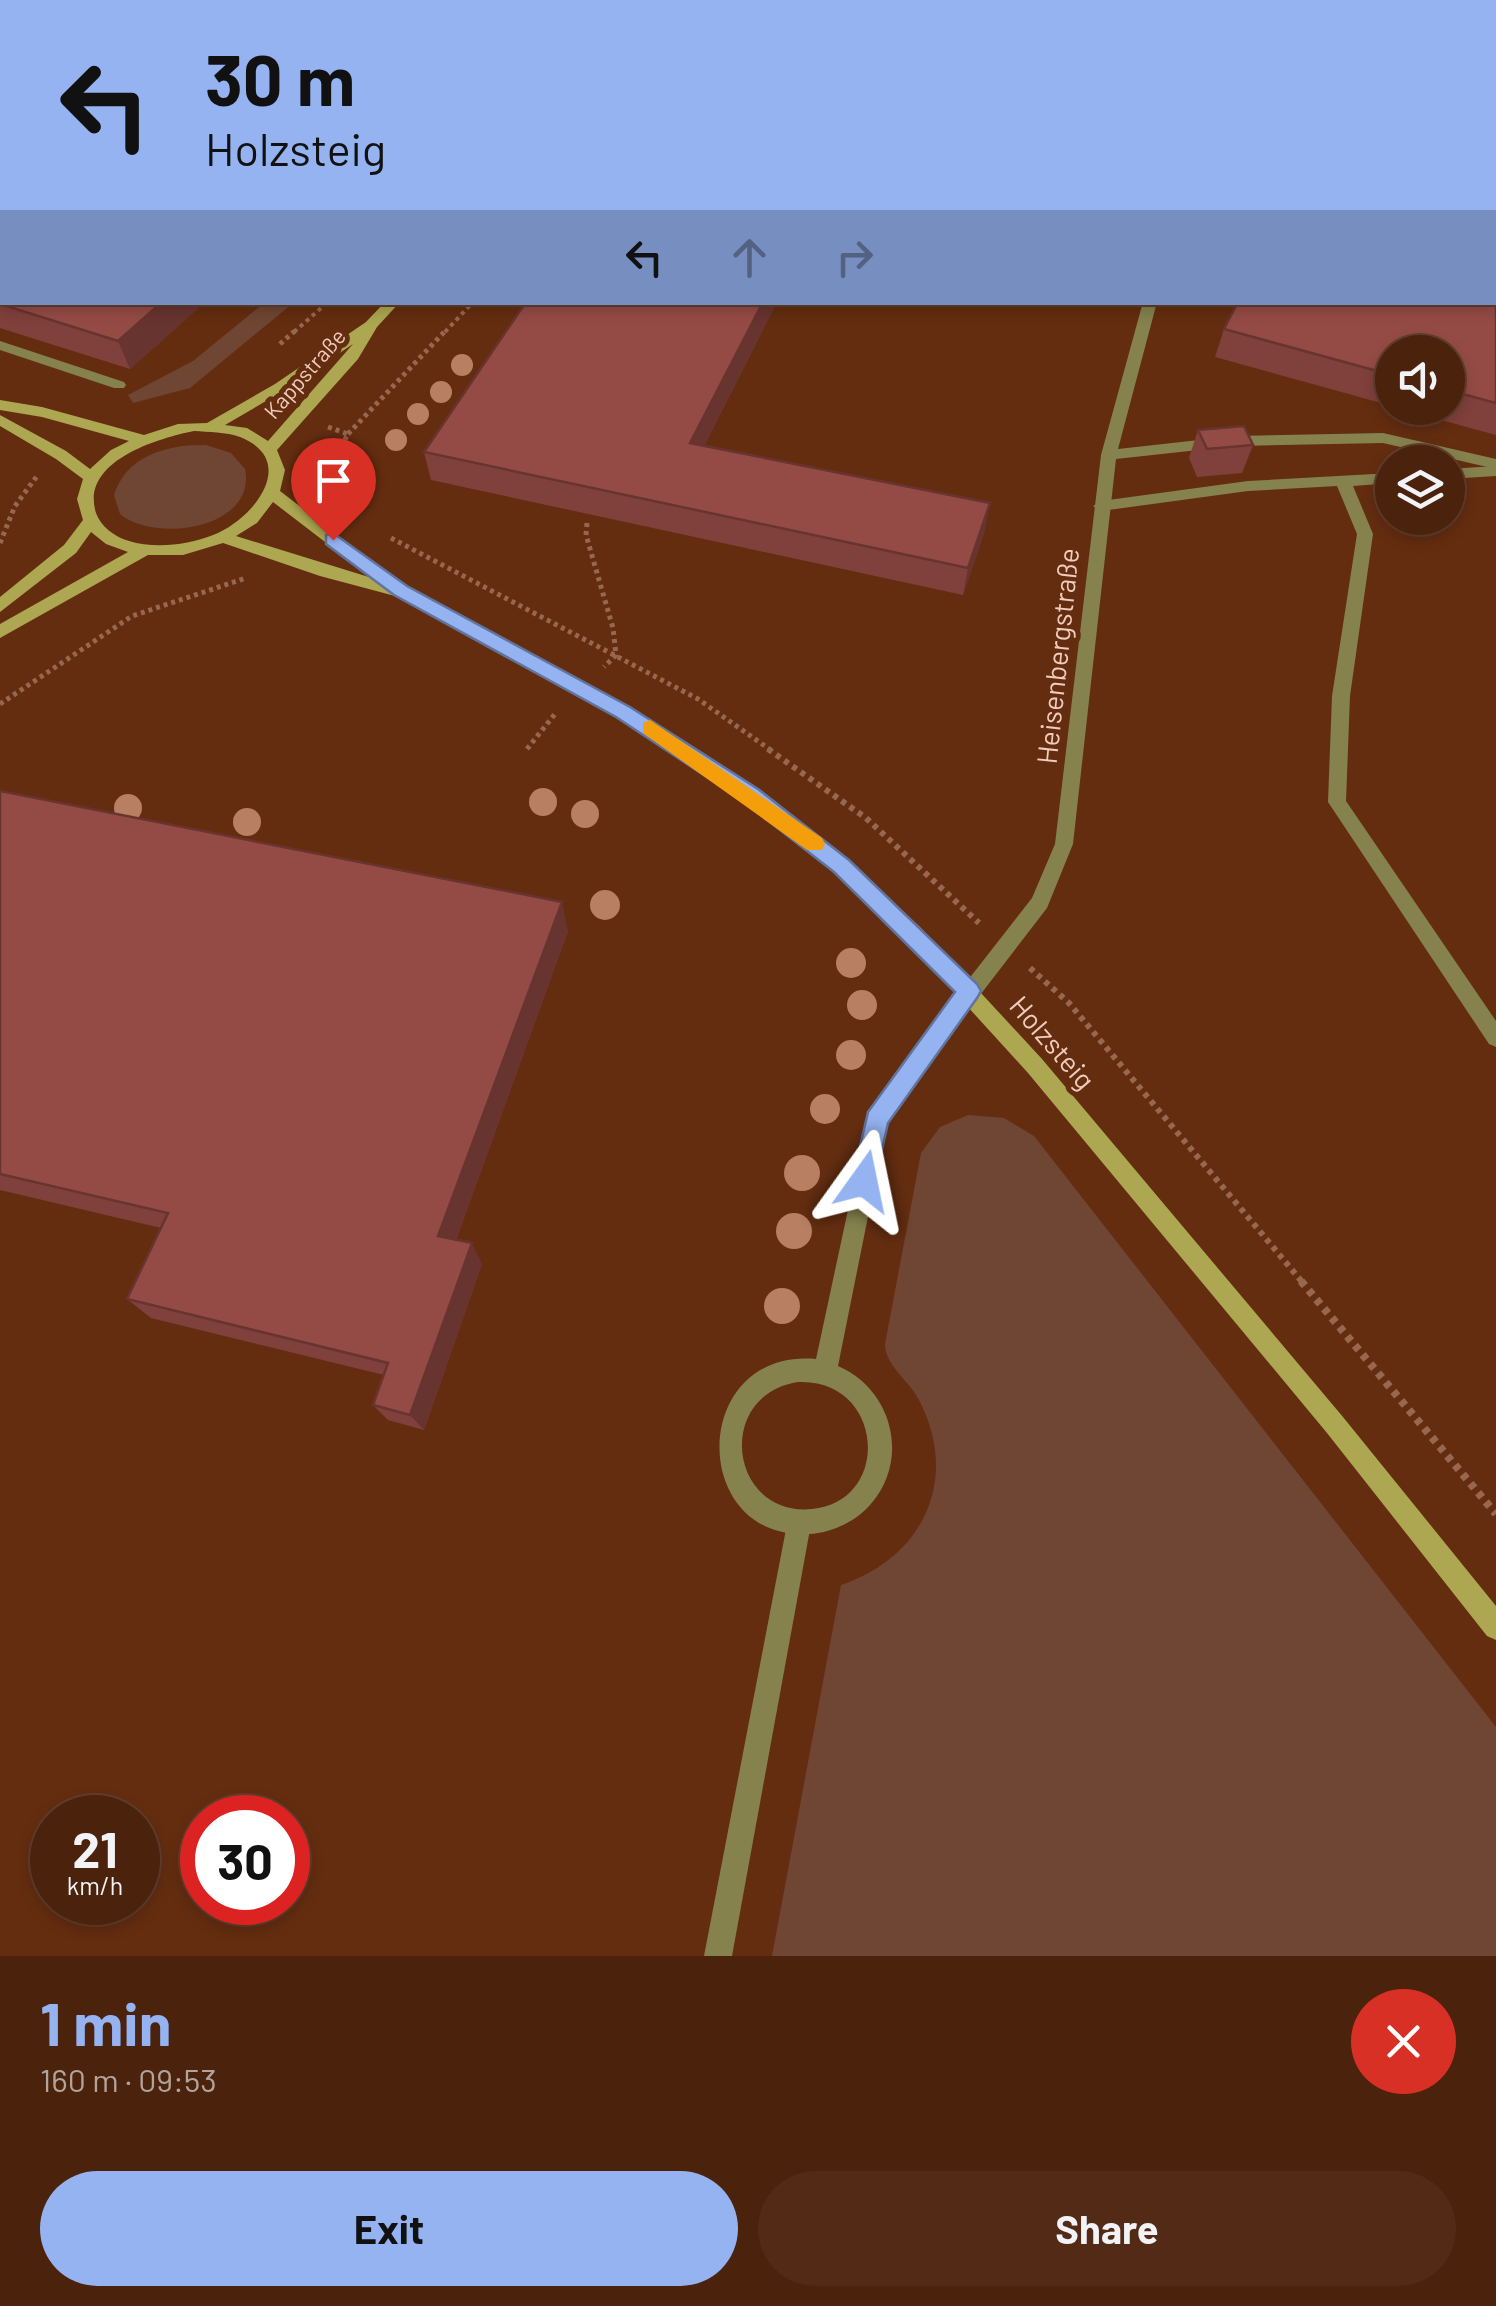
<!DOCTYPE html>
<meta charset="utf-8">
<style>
body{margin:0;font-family:Barlow,sans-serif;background:#522a15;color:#f1f3f6;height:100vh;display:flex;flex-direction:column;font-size:38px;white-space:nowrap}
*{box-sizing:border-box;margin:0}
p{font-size:32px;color:#b2a49d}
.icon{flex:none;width:55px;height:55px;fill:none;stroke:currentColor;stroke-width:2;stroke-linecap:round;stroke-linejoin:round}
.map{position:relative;height:1956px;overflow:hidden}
.side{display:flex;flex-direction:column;background:#4b220c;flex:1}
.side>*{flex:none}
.top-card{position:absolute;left:0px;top:0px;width:1498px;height:305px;box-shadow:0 5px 15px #0003,0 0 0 2px #623f2d;background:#95b2f1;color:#111;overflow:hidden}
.buttons{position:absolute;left:1375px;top:335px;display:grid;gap:20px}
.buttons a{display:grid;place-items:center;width:90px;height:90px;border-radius:50%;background:#4b220c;box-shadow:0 5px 15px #0003,0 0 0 2px #623f2d;font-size:50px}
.speed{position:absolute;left:30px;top:1795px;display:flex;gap:20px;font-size:50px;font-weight:700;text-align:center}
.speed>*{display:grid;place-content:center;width:130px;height:130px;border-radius:50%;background:#4b220c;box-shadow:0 5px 15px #0003,0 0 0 2px #623f2d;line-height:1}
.speed small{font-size:25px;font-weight:400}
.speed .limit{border:15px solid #d22;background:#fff;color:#111}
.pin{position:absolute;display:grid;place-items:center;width:85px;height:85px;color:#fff;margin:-102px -42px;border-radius:50% 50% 50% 0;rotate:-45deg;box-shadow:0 0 10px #0007}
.pin .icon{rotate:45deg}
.me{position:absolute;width:110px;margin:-55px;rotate:12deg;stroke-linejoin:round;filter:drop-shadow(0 0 8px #0008)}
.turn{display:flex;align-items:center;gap:35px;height:210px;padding:0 40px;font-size:45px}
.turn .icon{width:130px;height:130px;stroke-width:2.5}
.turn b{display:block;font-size:70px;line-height:85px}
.lanes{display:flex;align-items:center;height:95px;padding:0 40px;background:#0003;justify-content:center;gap:50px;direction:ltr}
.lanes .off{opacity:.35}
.round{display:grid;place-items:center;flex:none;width:105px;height:105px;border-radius:52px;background:#522a15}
.summary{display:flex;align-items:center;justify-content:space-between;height:170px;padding:0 40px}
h1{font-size:60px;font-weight:700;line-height:75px;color:#95b2f1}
.primary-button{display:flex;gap:20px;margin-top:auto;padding:20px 40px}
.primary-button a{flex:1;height:115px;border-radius:60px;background:#95b2f1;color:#111;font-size:40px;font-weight:700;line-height:115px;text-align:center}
.primary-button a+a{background:#522a15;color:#f1f3f6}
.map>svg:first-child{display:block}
.green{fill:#6f4633}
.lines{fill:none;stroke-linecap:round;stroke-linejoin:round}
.path-far3{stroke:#97674f;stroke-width:4;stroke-dasharray:4 4;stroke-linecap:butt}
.path-far2{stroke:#97674f;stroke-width:5;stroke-dasharray:4 4;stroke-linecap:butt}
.path-far1{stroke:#97674f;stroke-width:6;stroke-dasharray:5 5;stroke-linecap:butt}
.path{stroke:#97674f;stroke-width:8;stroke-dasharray:6 6;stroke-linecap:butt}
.lane{fill:#85824e;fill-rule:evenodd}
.street{fill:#85824e;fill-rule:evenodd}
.secondary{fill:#aca750;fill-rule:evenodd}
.tree{fill:#b97f63}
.wall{fill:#80403b}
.shaded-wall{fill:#683430}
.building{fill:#954b45;stroke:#683430;stroke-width:2.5}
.route{fill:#95b2f1;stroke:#61749d;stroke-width:2.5}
.slow{fill:#f59e0b}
.labels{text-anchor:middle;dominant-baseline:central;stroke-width:10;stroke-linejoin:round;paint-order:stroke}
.far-street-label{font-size:22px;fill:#efccbd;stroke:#642d10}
.street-label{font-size:28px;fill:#efccbd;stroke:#642d10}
</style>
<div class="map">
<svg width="1496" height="1956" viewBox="0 0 1496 1956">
<rect width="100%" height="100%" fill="#642d10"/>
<g class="green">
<path d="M264,303H293L190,388L133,403L128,395L193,361Z"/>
<path d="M206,445L231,453L245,469C257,528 156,544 120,514L114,495C126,455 169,444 206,445Z"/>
<path d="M968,1115L1004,1118L1034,1136L1496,1727V1956H772L841,1585C922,1558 960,1481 920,1402C911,1382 885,1366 885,1344L921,1153L940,1127Z"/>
</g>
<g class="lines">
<g class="path-far3">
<path d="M294,332L328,302"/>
<path d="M445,332L473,302"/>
</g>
<g class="path-far2">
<path d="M280,344L297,329"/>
<path d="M328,427L348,434L328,469L330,494"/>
<path d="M348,434L447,329"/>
<path d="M587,523L586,535L613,628L616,655L604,667"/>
<path d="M391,538L698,699L772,751"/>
<path d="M0,543L15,506L37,476"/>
<path d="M0,704L132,616L246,578"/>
<path d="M527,749L555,714"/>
</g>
<g class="path-far1">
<path d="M768,749L866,818L979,923"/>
<path d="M1030,968L1069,1003L1303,1283"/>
</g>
<path class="path" d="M1301,1281L1496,1514"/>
<g class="lane">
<path d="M481,0H493L494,2H483Z"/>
<rect x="0" y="100" width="2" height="8"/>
<path d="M0,341L124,382L126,385L124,388H114L0,350Z"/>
<path d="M1496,466V476L1448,479V469Z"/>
<path d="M1392,473V483L1353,486L1373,534L1350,696L1346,801L1496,1021V1047L1489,1044L1328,802L1332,696L1357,534L1337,486L1248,491L1101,511L1093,506L1101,501L1248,481Z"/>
<path d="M799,1512L808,1515L811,1524L732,1956H704L787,1524L790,1515Z"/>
</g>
<path class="street" d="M1143,302H1157L1118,449L1235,436L1383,433L1496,459V469L1383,443L1235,446L1116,459L1073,844L1047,908L914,1081L887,1122L838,1366C892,1389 911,1459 870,1505C855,1522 831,1533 809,1534C688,1541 689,1348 816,1359L869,1112L900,1067L1032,898L1055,844L1101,455ZM798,1382C884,1378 893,1501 812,1509C729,1517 714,1395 798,1382Z"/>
<path class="secondary" d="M385,302H400L377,327L358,359L277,450L285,470L280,491L405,587L659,725L756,790L848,861L920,927L1042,1059L1343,1417L1496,1606V1640L1487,1636L1327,1433L1028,1073L906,939L834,871L744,800L647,735L395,596L320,576L223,543L183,555H148L0,638V624L128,552L106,544L91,532L76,553L0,612V597L64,545L83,520L77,499L83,479L56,459L0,426V415L66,451L90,469L111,450L129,441L42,417L0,410V400L42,407L144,435L178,424L207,423L275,384L366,322ZM353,344L268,441L247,428L225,425L285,390ZM194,431C208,432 226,432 240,437C300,461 253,520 213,535C188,545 155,549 129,541C115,537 101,527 96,513C80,462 155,439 194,431ZM273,502L372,578L236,536L257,523Z"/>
</g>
<g class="tree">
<circle cx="462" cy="365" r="11"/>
<circle cx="441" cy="392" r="11"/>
<circle cx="418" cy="414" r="11"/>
<circle cx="396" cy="440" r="11"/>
<circle cx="543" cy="802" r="14"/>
<circle cx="128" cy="808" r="14"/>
<circle cx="585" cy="814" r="14"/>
<circle cx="247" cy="822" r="14"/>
<circle cx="605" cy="905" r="15"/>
<circle cx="851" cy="963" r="15"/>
<circle cx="862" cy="1005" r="15"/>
<circle cx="851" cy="1055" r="15"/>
<circle cx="825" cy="1109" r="15"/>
<circle cx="802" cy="1173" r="18"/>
<circle cx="794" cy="1231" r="18"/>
<circle cx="782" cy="1306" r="18"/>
</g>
<g class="wall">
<path d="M0,0H435L432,2H2V85H0Z"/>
<path d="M881,0H1017L1016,2H881Z"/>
<path d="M1307,0H1422L1423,2H1309Z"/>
<path d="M1496,72V435L1397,408H1448V352H1392V406L1215,357L1224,329L1495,302Z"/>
<path d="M0,108L2,302H205L130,369L0,328Z"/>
<path d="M526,302H777L704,446L985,530L963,595L431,480L424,452Z"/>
<path d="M1198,430L1253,445L1242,473L1197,477L1189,458Z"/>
<path d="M0,791L568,931L456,1240L482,1264L424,1430L388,1420L373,1405L384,1375L151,1318L127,1299L161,1228L0,1190Z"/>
</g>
<g class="shaded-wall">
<path d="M386,0H435L432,2H383Z"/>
<path d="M162,302H205L130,369L118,341Z"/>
<path d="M763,302H777L691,471L690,443Z"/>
<path d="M990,503L985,530L963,595L968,568Z"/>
<path d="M562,902L568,931L450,1256L438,1236Z"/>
<path d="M472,1243L482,1264L424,1430L410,1415Z"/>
</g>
<g class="building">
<path d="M0,0H386L383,2H2V54H0Z"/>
<rect x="754" y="0" width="90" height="2"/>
<path d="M1215,0H1288L1289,2H1215Z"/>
<path d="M1331,0H1422L1423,2H1332Z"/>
<path d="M1496,72V403L1448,390V352H1392V375L1224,329L1238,302H1495Z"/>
<path d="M0,108H2V302H162L118,341L0,304Z"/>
<path d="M526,302H763L690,443L990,503L968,568L424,452Z"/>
<path d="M1244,426L1253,445L1207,449L1198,430Z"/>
<path d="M0,791L562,902L438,1236L472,1243L410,1415L373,1405L388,1363L127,1299L168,1213L0,1174Z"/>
</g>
<path class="route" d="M333,533L407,586L630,707L758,789L849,860L977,984L981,991L977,998L888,1123L873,1189L864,1193L855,1189L852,1181L868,1112L955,992L834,872L743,801L616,717L394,595L326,544V535Z"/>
<path class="slow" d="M650,720L822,838L825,844L822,850H807L643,733V723Z"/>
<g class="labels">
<g class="far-street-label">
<text transform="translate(304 373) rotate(-49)">Kappstraße</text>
</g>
<g class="street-label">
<text transform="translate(1057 656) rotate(-84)">Heisenbergstraße</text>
<text transform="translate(1053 1042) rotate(49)">Holzsteig</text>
</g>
</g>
</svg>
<div class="buttons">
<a><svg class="icon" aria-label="sound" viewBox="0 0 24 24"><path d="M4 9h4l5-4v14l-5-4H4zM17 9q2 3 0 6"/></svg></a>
<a><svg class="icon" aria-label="layers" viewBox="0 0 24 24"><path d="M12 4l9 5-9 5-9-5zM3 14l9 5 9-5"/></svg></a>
</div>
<div class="speed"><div>21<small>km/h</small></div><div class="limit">30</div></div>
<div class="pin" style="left:333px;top:540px;background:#d93025"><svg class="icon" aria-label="arrive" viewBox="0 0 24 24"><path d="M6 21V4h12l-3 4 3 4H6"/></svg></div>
<svg class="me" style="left:864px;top:1181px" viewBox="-20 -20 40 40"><path d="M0-17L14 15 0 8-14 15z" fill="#95b2f1" stroke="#fff" stroke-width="4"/></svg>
<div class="top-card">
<div class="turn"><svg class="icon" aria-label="left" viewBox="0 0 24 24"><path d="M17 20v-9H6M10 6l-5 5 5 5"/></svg><div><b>30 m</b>Holzsteig</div></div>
<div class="lanes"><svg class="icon" aria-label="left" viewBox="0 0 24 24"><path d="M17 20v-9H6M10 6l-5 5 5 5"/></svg><svg class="icon off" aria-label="ahead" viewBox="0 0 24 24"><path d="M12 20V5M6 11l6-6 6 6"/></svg><svg class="icon off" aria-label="right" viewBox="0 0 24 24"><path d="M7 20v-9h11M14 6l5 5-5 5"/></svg></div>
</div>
</div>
<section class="side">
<div class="summary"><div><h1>1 min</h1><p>160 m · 09:53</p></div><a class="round" style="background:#d93025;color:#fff"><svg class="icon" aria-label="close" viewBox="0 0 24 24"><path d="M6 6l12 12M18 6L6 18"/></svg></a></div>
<div class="primary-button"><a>Exit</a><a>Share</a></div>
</section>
